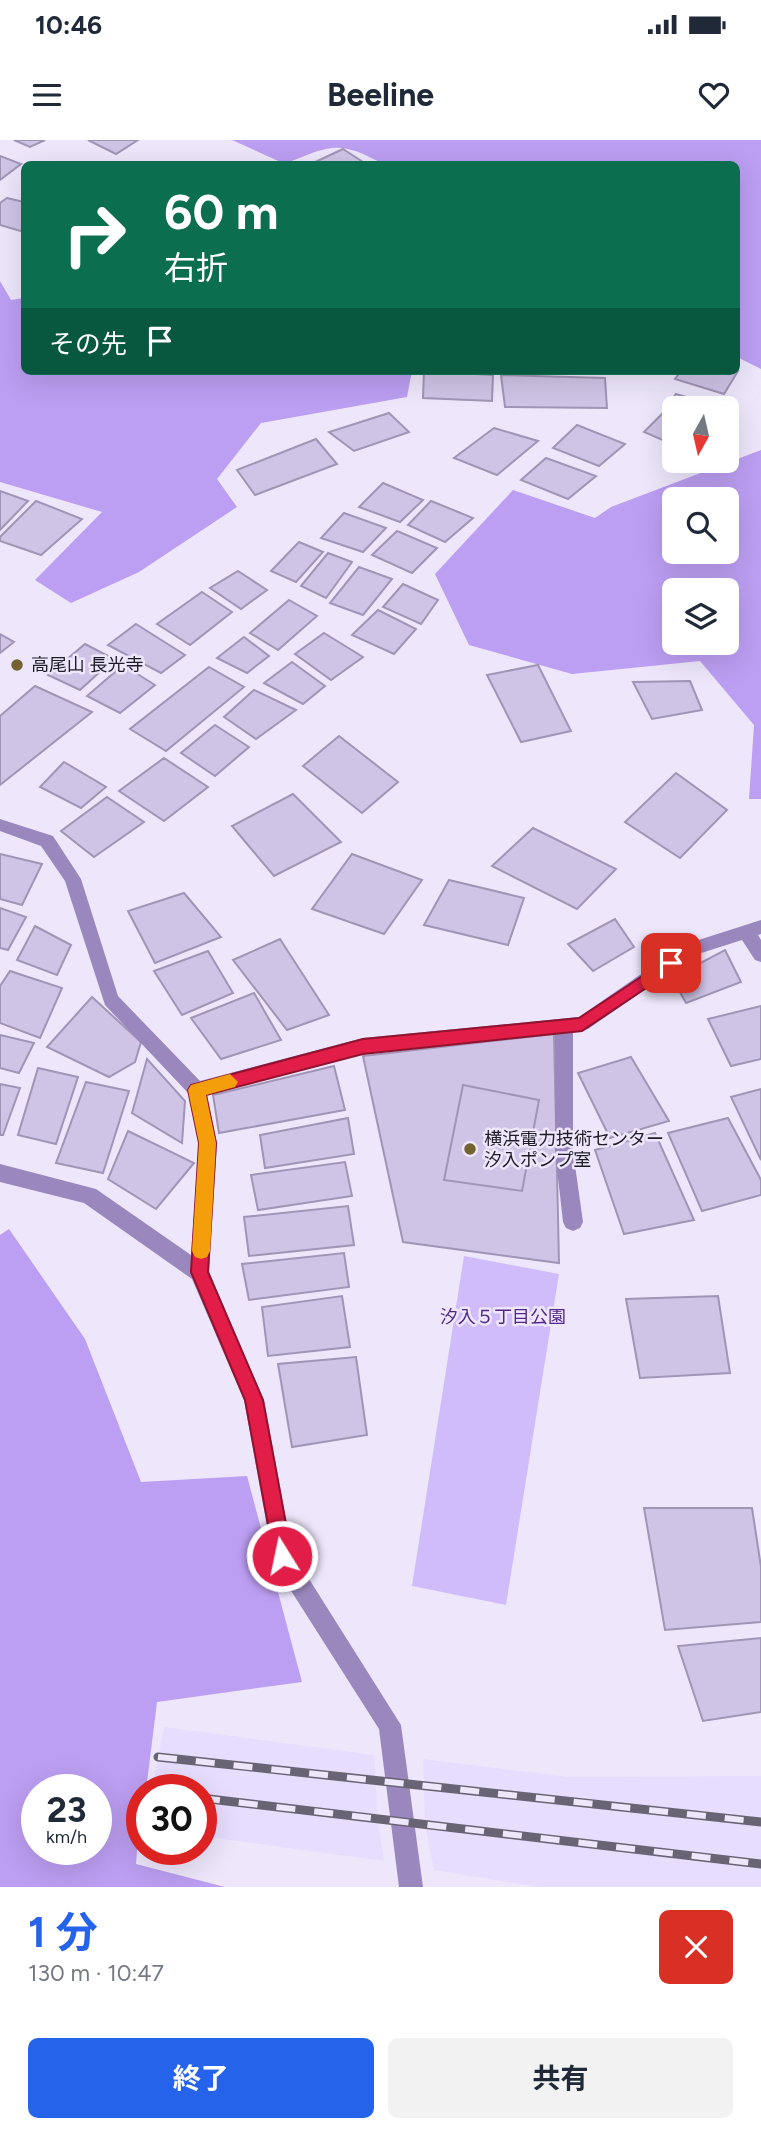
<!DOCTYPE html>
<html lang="ja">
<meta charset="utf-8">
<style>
body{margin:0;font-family:Figtree,"Noto Sans JP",sans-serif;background:#f2f2f3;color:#1f2937;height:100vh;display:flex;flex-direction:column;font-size:26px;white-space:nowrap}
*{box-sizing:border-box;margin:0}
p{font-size:23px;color:#747a83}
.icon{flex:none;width:38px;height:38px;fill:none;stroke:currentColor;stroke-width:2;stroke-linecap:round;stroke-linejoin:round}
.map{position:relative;height:1747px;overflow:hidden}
.sheet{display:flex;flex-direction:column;background:#fff;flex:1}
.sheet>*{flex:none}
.banner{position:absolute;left:21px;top:21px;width:719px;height:214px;border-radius:10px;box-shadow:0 7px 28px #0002;background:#0b6e4f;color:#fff;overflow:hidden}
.needle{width:46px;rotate:188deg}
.fabs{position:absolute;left:662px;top:256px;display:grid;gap:14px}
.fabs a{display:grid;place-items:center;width:77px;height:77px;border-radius:10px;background:#fff;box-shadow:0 7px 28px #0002;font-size:35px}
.speed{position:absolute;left:21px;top:1634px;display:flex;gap:14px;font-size:35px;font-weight:700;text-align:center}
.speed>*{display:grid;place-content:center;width:91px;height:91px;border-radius:50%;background:#fff;box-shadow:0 7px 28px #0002;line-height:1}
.speed small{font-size:18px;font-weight:400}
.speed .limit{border:10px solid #d22;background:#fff;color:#111}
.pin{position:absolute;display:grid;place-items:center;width:60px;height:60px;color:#fff;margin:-30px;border-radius:14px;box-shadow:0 4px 10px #0006}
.me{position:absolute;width:77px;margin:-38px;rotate:350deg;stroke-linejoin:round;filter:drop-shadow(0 0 5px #0008)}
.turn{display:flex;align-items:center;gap:24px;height:147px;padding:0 28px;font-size:32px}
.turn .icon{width:91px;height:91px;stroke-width:2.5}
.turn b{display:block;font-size:49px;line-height:60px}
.then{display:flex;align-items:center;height:66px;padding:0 28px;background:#0003;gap:14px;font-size:26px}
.round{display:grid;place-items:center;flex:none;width:74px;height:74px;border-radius:10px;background:#f2f2f3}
.summary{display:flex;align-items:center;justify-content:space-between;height:119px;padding:0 28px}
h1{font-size:42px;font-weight:700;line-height:52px;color:#2563eb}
.cta{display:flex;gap:14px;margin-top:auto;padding:14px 28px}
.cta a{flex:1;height:80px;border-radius:10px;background:#2563eb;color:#fff;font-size:28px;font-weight:700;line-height:80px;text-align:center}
.cta a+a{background:#f2f2f3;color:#1f2937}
.status{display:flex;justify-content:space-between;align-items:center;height:49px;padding:0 35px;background:#fff;direction:ltr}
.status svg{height:19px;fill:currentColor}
header{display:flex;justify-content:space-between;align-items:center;height:91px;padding:0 28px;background:#fff;font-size:32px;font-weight:700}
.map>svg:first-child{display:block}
.built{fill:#e7ddfe}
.green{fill:#d1bcfb}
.forest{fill:#bc9ef2;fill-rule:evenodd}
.building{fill:#cfc4e6;stroke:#a095b6;stroke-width:2}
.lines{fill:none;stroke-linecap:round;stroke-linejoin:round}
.minor{fill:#9a87be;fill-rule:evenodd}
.rail-casing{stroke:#696473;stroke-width:9}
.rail{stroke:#eee7fc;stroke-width:6;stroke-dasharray:19;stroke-linecap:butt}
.route{fill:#e11d48;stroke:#92132f;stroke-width:2}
.slow{fill:#f59e0b}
.poi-dot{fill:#746230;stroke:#eee7fc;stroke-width:2.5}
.labels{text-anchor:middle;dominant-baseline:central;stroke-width:5;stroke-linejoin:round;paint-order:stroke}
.poi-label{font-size:18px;fill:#1f1b27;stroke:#eee7fc;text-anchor:start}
.park-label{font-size:18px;fill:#532788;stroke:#eee7fc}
</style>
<div class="status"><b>10:46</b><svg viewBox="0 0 49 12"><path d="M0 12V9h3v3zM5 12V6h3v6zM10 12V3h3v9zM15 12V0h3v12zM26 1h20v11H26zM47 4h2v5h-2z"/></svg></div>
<header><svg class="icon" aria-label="menu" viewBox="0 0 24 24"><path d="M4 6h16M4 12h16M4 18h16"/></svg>Beeline<svg class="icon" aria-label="heart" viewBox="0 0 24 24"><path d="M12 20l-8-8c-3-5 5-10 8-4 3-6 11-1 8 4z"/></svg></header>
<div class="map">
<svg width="761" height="1747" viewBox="0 0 761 1747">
<rect width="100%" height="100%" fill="#eee7fc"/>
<g class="built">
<path d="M164,1587L374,1615L378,1680L384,1721L201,1696V1650H152Z"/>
<path d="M423,1619L569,1637L761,1636V1747H539L434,1730L425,1685Z"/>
</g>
<path class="green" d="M464,1116L559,1134L506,1465L412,1446Z"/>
<g class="forest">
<path d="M232,0H761V229L737,217V24H383C339,0 331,5 285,24Z"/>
<path d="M0,141L11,160L24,158V231H412L407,257L261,283L217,339L237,367L139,432L71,463L35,440L102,372L0,342Z"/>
<path d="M761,310V659H749L754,585L700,521L572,534L469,505L435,434L513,350L595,378L611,367ZM674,359H726V411H674ZM674,450H726V502H674Z"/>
<path d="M9,1089L85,1199L141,1342L247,1336L302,1542L157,1562L146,1650H142L136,1724L225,1747H0V1095ZM96,1650V1710H37V1650Z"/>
</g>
<g class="building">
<path d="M14,0H45L30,7Z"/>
<path d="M88,0H138L116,14Z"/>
<path d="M343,9L366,24H311Z"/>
<path d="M0,16L21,24L0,40Z"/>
<path d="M7,58L24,62V92L0,85V63Z"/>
<path d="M424,231L493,235L492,261L423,258Z"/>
<path d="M681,231H738L724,254L675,239Z"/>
<path d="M501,235L605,238L607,268L505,267Z"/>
<path d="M676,254L717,266L674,268V273L664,270Z"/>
<path d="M389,273L409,292L354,311L329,292Z"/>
<path d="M662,274L674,278V305L644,292Z"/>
<path d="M577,285L625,304L599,326L553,308Z"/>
<path d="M494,288L538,301L497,335L454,318Z"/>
<path d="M316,299L337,324L255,355L237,330Z"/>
<path d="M546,318L596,336L568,359L521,340Z"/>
<path d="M383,343L423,360L400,382L359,367Z"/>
<path d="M0,351L28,361L0,390Z"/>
<path d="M36,361L82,379L41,415L0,401V397Z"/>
<path d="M431,361L473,378L445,402L408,385Z"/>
<path d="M344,373L386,388L363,412L321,398Z"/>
<path d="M397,391L437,408L412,433L372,415Z"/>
<path d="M299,402L323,412L296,442L271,431Z"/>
<path d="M328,413L352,422L326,458L301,446Z"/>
<path d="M359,427L392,439L363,475L330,463Z"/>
<path d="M238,431L267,450L241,469L210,448Z"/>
<path d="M403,444L438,460L421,484L383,467Z"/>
<path d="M202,452L232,472L190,505L157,484Z"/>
<path d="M289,460L317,476L278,510L250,493Z"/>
<path d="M378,470L416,489L394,514L352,495Z"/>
<path d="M136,484L185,515L161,533L108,505Z"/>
<path d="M324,493L363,517L331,540L295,514Z"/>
<path d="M0,494L14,502L0,513Z"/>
<path d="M244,497L269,516L247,533L217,518Z"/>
<path d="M85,504L114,519L80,550L48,535Z"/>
<path d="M292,522L325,546L303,564L264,543Z"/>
<path d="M123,525L155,545L120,573L87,556Z"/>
<path d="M538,525L571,591L521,602L487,535Z"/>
<path d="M209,527L244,547L166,611L130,589Z"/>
<path d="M690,541L702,570L652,579L633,542Z"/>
<path d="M35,546L92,572L0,645V576Z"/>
<path d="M254,550L296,570L256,599L224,577Z"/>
<path d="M215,585L249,607L215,636L181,613Z"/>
<path d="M339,596L398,642L362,673L303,626Z"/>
<path d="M164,618L208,647L164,681L119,651Z"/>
<path d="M64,622L106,647L81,668L40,647Z"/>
<path d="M676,633L727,670L680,718L625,682Z"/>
<path d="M293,654L341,702L274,736L232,686Z"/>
<path d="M107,657L144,682L94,717L61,691Z"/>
<path d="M533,688L616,729L577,769L492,726Z"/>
<path d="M0,714L42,724L22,765L0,759Z"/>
<path d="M352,714L422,740L384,794L312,769Z"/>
<path d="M449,740L524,758L508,805L424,785Z"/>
<path d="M184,753L221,797L155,823L128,771Z"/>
<path d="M0,768L26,777L8,810L0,808Z"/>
<path d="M615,779L634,807L593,831L568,804Z"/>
<path d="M35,786L71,805L57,835L17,820Z"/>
<path d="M280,799L329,875L287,890L233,820Z"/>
<path d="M725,810L741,842L686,863L672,838Z"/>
<path d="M208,811L233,853L182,875L154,831Z"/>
<path d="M10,831L62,848L40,898L0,883V846Z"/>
<path d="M254,853L281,900L221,919L191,878Z"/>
<path d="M92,857L141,902L135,922L109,937L47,907Z"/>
<path d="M761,866V919L731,926L708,879Z"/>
<path d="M554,894L559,1123L403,1102L363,916Z"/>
<path d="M0,895L34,903L19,933L0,928Z"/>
<path d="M631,917L669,981L610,998L578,933Z"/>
<path d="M147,919L185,961L182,1003L132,973Z"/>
<path d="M334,926L345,970L219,993L213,955Z"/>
<path d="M38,928L78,937L56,1004L18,995Z"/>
<path d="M86,942L129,951L103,1033L56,1023Z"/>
<path d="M0,944L20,948L3,995H0Z"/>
<path d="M463,945L539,960L522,1051L444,1040Z"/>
<path d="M761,949V1020L731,957Z"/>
<path d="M348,978L354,1014L265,1028L260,995Z"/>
<path d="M728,978L761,1040V1055L702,1071L668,993Z"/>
<path d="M128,991L194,1023L156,1069L108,1039Z"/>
<path d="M655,993L694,1080L624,1094L595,1010Z"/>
<path d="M345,1022L352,1056L258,1070L251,1035Z"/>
<path d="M348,1066L354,1105L249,1116L244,1077Z"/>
<path d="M344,1113L349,1147L249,1160L242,1124Z"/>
<path d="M342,1156L350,1207L268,1216L262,1167Z"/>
<path d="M718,1156L730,1233L640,1238L626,1159Z"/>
<path d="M356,1217L367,1295L292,1307L278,1224Z"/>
<path d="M644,1368H752L761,1427V1482L665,1490Z"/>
<path d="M761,1498V1572L703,1581L678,1506Z"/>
</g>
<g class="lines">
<path class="minor" d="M0,679L53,696L81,739L118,856L200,941L363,898L579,877L683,805L761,780V794L758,795L761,800V822L755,820L742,800L695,815L588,889L573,892V1011L583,1082L580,1088L573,1091L566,1088L563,1082L555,1011V894L363,914L207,955L217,1003L209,1132L264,1260L292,1412L401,1585L423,1747H399L379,1589L274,1424L244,1260L192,1139L84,1063L0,1042V1024L96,1049L191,1115L199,1003L189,954L105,865L65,741L41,706L0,691Z"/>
<defs>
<g id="rail">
<path d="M158,1617L761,1682"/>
<path d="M201,1658L761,1724"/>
</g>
</defs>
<use href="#rail" class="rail-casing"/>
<use href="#rail" class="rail"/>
</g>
<path class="route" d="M671,817L676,818V828L582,891L363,914L206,955L216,1003L208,1132L263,1260L292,1416L289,1423L282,1426L275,1423L245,1260L191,1132L199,1003L188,950L191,945L363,899L579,878Z"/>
<path class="slow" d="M230,934L238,942L235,947L206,955L216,1003L210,1111L207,1117L201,1119L195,1117L192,1111L199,1003L188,950L191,945Z"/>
<g class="poi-dot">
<circle cx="17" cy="525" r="7"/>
<circle cx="470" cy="1009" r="7"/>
</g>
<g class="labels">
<g class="poi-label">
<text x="31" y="525">高尾山 長光寺</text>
<text x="484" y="999">横浜電力技術センター<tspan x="484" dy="21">汐入ポンプ室</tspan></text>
</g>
<g class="park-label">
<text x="503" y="1177">汐入５丁目公園</text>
</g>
</g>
</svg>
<div class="fabs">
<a><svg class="needle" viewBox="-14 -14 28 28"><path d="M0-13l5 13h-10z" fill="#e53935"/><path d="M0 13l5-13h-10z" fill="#747a83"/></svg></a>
<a><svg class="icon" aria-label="search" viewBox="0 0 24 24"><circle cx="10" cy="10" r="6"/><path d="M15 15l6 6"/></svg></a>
<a><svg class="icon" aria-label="layers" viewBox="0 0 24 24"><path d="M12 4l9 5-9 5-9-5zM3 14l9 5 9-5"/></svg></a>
</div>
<div class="speed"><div>23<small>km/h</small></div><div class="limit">30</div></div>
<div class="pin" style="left:671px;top:823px;background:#d93025"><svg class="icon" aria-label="arrive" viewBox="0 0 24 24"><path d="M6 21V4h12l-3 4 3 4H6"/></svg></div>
<svg class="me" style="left:282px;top:1416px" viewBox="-20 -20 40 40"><circle r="17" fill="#e11d48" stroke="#fff" stroke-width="3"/><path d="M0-11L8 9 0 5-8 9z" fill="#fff"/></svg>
<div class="banner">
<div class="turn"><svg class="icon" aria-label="right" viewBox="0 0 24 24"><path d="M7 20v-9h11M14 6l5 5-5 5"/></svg><div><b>60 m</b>右折</div></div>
<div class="then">その先<svg class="icon" aria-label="arrive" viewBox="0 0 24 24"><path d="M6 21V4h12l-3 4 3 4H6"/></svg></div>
</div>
</div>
<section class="sheet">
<div class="summary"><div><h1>1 分</h1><p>130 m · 10:47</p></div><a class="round" style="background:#d93025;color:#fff"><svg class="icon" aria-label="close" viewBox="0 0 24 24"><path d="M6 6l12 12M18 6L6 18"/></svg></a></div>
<div class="cta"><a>終了</a><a>共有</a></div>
</section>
